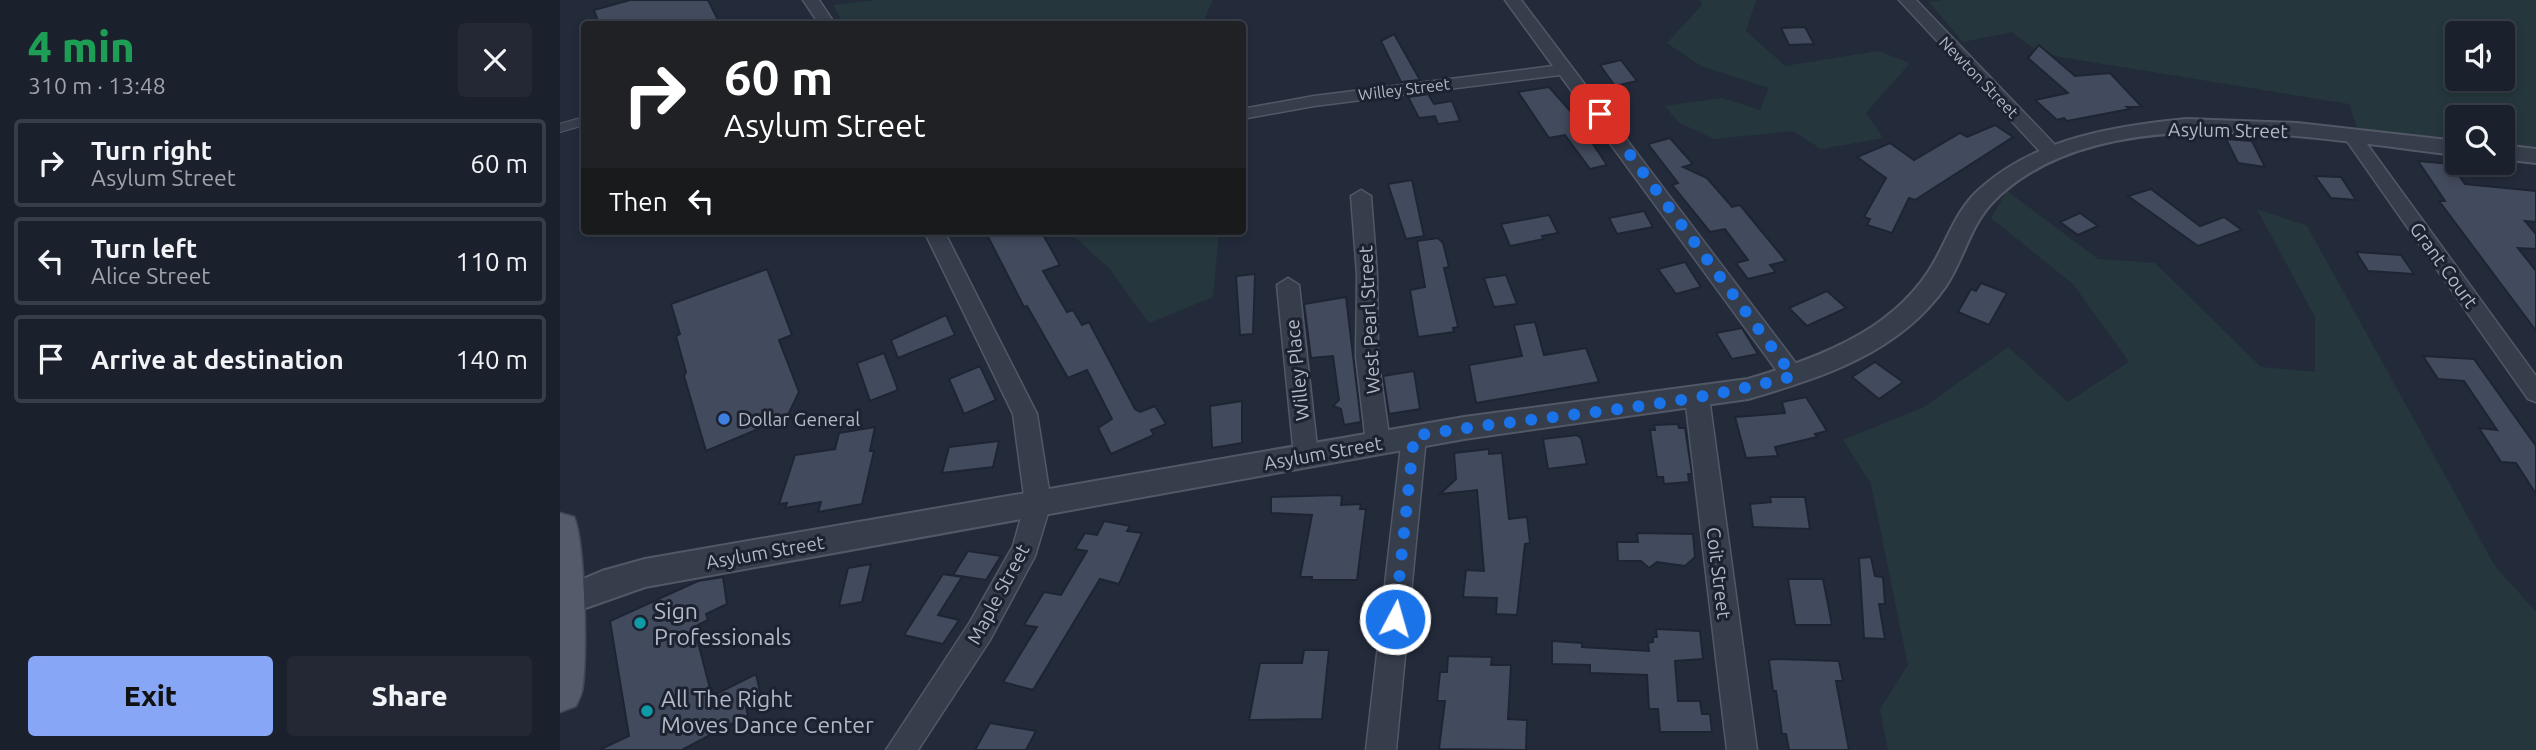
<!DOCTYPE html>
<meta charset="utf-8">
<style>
body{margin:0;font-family:Ubuntu,sans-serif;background:#232834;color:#f1f3f6;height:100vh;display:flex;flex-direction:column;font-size:26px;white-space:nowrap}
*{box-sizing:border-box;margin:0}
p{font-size:23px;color:#9fa3a9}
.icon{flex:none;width:38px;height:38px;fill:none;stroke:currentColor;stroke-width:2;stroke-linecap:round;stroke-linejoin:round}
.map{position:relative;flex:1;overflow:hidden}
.details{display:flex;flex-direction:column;background:#1a202c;width:560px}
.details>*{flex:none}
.hud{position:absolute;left:21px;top:21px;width:665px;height:214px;border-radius:7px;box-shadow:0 4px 10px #0003,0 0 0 2px #383e48;background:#202124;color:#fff;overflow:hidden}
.controls{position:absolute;left:1885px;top:21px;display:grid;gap:14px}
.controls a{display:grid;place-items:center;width:70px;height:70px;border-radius:7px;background:#1a202c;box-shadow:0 4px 10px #0003,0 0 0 2px #383e48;font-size:35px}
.pin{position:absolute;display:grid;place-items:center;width:60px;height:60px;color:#fff;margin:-30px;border-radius:14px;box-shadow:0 4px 10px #0006}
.me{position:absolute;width:77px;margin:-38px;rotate:6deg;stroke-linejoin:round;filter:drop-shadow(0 0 5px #0008)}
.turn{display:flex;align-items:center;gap:24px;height:147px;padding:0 28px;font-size:32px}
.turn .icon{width:91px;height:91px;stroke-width:2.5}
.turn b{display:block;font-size:49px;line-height:60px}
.then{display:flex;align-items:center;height:66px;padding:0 28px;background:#0003;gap:14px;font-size:26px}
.round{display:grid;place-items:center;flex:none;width:74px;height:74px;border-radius:7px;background:#232834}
.head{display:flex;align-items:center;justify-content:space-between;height:119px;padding:0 28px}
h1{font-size:42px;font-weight:800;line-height:52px;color:#1e9e55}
.cta{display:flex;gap:14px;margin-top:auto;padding:14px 28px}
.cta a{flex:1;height:80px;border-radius:7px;background:#87a7f6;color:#111;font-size:28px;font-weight:800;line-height:80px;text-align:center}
.cta a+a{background:#232834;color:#f1f3f6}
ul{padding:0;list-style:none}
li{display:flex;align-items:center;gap:21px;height:88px;margin:0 14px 10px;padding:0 14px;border:4px solid #383e48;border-radius:7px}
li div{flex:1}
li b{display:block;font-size:26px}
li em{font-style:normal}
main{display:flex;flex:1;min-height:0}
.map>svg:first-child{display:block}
.green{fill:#25373c;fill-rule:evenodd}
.building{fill:#424a5d;stroke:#1e2432;stroke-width:2}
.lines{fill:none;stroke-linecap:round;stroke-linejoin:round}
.service-casing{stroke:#525866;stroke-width:10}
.minor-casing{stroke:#525866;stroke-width:3}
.tertiary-casing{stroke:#525866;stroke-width:4}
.primary-casing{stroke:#404654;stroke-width:3}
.service{stroke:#363d4b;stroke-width:8}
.minor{fill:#363d4b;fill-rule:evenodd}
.tertiary{fill:#363d4b;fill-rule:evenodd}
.primary{fill:#545c6b;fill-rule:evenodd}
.route{stroke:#1a73e8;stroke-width:12;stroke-dasharray:0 21.6}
.shop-dot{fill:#3f7fe0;stroke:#1c2230;stroke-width:2.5}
.culture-dot{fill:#0f9aa8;stroke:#1c2230;stroke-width:2.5}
.labels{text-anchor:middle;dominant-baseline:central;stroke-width:6;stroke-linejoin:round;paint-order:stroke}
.far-street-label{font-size:16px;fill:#b2b8c7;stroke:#1c2230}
.street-label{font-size:19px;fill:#b2b8c7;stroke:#1c2230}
.poi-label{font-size:19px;fill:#b2b8c7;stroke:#1c2230;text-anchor:start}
.near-poi-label{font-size:23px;fill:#b2b8c7;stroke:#1c2230;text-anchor:start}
</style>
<main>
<section class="details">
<div class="head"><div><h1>4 min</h1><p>310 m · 13:48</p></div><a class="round"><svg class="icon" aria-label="close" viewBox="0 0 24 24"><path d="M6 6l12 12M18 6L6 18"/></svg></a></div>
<ul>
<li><svg class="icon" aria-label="right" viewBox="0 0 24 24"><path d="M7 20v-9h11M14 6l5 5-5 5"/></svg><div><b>Turn right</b><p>Asylum Street</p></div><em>60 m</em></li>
<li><svg class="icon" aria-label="left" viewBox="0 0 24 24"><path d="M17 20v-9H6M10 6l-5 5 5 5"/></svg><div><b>Turn left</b><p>Alice Street</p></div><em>110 m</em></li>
<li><svg class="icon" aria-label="arrive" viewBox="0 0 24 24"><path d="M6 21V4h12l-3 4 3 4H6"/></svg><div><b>Arrive at destination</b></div><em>140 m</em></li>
</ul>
<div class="cta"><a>Exit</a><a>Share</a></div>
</section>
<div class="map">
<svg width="1976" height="750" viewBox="0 0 1976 750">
<rect width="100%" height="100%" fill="#232b3b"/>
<g class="green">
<path d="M317,0H653L642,24H284L273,5Z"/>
<path d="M1140,0H1196L1186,31L1225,66L1318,51L1350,63L1306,113L1323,138L1261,149L1233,131L1154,139L1118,122L1105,106L1162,98L1200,110L1209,88L1141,66L1107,43L1142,5Z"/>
<path d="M1383,0H1976V149L1943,146L1942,117H1897V141L1799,132L1789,104L1482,54L1452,32L1403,42L1369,2ZM1897,33H1942V79H1897Z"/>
<path d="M1447,191L1538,259L1595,263L1701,367L1755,372V317L1697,209L1747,226L1935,566L1976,612V750H1328L1320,709L1348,665L1311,484L1283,440L1364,407L1448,347L1508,402L1569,362L1513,284L1431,218Z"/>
<path d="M508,231H659L653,297L589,323L549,268Z"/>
</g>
<g class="building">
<path d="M70,0H148L160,24H39L34,10Z"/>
<path d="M1245,27L1254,44L1229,45L1221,28Z"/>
<path d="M834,34L860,80L841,82L821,41Z"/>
<path d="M1479,45L1515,76L1550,73L1582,107H1567L1570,109L1507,121L1504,118L1497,120L1475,100L1508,93L1468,58Z"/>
<path d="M1061,60L1077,81L1055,86L1040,65Z"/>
<path d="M989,87L1013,114L1047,165L1030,169L1005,135L989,138L958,92Z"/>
<path d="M868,94L874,104L892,101L900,121L878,124L875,116L859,118L848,97Z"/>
<path d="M1435,125L1453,137L1355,200L1349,198L1332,233L1307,225L1310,219L1304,217L1326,178L1297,157L1330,143L1354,160L1400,133L1407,137Z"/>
<path d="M1110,138L1133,164L1123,167L1147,178L1172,207L1180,205L1226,261L1210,265L1216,272L1188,279L1176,263L1188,260L1165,229L1150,232L1112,185L1118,183L1088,144Z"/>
<path d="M1666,139L1692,141L1705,167L1678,163Z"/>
<path d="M1858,161L1891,164L1905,184L1976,191V222L1965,221L1976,234V249L1958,248L1976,271V331L1879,201H1885Z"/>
<path d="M1755,176L1781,177L1796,200L1771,198Z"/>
<path d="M852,180L864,236L846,239L828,184Z"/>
<path d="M1591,189L1640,226L1664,217L1682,230L1638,246L1568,196Z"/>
<path d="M1084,211L1093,227L1057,234L1049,218Z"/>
<path d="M1520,213L1538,226L1518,235L1500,222Z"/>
<path d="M989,215L998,233L982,236L984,239L950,246L941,224Z"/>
<path d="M425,231H481L500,265L483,271L507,312L513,310L522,325L529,322L575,409L580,412L595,406L606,424L591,430L594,435L551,454L538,428L552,419L527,370L508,378L467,306L464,307Z"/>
<path d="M878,238L883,243L889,267L884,268L898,327L893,328L894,332L858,337L850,290L865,287L857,241Z"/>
<path d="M1796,252L1841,255L1854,274L1808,271Z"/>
<path d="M1125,262L1141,287L1116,294L1098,269Z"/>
<path d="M207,269L232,335L219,340L239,392L227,417L146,451L124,376L126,372L116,336L120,334L111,304Z"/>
<path d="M695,274L693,334L680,335L676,276Z"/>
<path d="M946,275L957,304L934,307L924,278Z"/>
<path d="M1421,283L1447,293L1429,325L1398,312L1411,289L1416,291Z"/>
<path d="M1267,291L1286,308L1247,326L1229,308Z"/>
<path d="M786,297L801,422L784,425L781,409L773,406L779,400L773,356L751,358L744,304Z"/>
<path d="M386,315L395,335L338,358L331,340Z"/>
<path d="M975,322L984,355L1026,348L1039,382L916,403L909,365L962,356L954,325Z"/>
<path d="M1182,328L1198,354L1172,359L1156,333Z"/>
<path d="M324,353L338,390L310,401L297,363Z"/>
<path d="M1863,356L1914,359L1976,446V494L1956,463L1941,462L1919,428L1937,430L1904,381L1878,379Z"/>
<path d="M1315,362L1343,382L1319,399L1292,377Z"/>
<path d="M420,366L436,400L404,414L389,379Z"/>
<path d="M854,371L860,409L829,414L823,376Z"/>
<path d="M1246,397L1267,431L1255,434L1257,437L1215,447L1218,456L1186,458L1175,417L1225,413L1222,402Z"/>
<path d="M682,401V443L652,448L650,406Z"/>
<path d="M1118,424L1119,428H1125L1132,474H1128L1129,482L1104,484L1103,477H1097L1090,430H1095L1094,425Z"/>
<path d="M315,427L310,451H314L302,504L258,512L261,502L225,508L227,503L219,504L235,455L275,449L279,433Z"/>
<path d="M1017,435L1021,438L1027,464L988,469L983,439Z"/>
<path d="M439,441L433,467L382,473L389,447Z"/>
<path d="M929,449V454L942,453L949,519L967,517L970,543L965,544L957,615L936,614L937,598L903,597L906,570L924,571L917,490L880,494L896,479L894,453Z"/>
<path d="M778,495L782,496L781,505L801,504L800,509H806L797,580H752V577H740L752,515L711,513V497Z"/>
<path d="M1210,497H1245L1250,529L1193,527L1190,504L1211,502Z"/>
<path d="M544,521L570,526L567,531L582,533L559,584L540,579L473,690L443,682L477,627L464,625L484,592L501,595L527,551L515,549L525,533L537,535Z"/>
<path d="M1077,533L1133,534L1135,557L1125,566L1097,562L1089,568L1081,561H1058L1057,542H1078Z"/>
<path d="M408,551L441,556L426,580L393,575Z"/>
<path d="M1311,557L1315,576L1323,577L1325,604H1319L1325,639L1304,638L1299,558Z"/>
<path d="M311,564L302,602L279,606L288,568Z"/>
<path d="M383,574L402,577L378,615L399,620L383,644L344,635Z"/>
<path d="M163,577L167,604L146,614L148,620L134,627L152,696L196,674L201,696L185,703L188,715L122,750H39L69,736L50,621L138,581Z"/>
<path d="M1228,579H1263L1272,625H1235Z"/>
<path d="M1096,629L1140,631L1143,659L1115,661L1118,701H1140L1142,714H1150L1152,732H1100L1098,709H1089L1087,675L1030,673V665L992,664V641L1022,643V647L1089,651L1088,643L1093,642V637H1097Z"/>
<path d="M744,650H769L762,719L689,720L700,663H742Z"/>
<path d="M888,656L932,657L931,665H951L948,719L967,720L966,750L879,749L885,701H877L880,672H887Z"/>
<path d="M1215,659L1279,661L1283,681H1276L1289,750H1229L1226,734H1222L1216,691H1213L1209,660Z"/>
<path d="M430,723L447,726L476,731L466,750H415Z"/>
</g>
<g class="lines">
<defs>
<path id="service" d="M0,128L24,121"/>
<g id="minor">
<path d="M243,0H259L275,24H259Z"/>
<path d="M945,0H961L1241,370L1244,376L1241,382H1225L1000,75L754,106L682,119V109L754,96L993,66Z"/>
<path d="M1339,0H1356L1499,149L1501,153L1499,157H1485Z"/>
<path d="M1793,132L1799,133L1976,376V402L1968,399L1784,137Z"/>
<path d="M801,190L811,196L817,274L818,357L830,443L827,450L818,452L809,450L806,443L796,357L797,274L791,196Z"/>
<path d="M364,231H384L477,414L491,503L475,556L430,640L358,750H326L410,622L453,546L465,503L453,414Z"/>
<path d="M728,278L739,285L758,456L755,463L746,466L737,463L734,456L717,285Z"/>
<path d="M1137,388L1145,391L1149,397L1197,750H1167L1125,397L1129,391Z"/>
<path d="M854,428L862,430L866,437L836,750H806L842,437L846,430Z"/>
</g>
<g id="tertiary">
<path d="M1626,119L1737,123L1897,141V155C1762,140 1538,93 1432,203C1410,226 1404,259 1386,286C1339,353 1263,377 1188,399L904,439L85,587L0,617V589L42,571L85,559L904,417L1188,379C1255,359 1328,333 1368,272C1387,244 1394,210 1422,187C1478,138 1555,126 1626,119Z"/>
<path d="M1942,145L1976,149V163L1942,159Z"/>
</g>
<path id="primary" d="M0,513L14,517C25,540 28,664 22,691C21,696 18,701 16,706L0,712Z"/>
</defs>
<use href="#service" class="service-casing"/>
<use href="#minor" class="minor-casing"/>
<use href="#tertiary" class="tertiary-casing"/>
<use href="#primary" class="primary-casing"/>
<use href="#service" class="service"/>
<use href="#minor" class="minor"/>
<use href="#tertiary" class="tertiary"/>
<use href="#primary" class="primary"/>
</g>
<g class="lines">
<path class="route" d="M835,619L854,436C979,415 1110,410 1233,376L1040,114"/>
</g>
<circle class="shop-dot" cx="164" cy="419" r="7"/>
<g class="culture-dot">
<circle cx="80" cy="623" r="7"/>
<circle cx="87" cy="711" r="7"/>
</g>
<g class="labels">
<g class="far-street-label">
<text transform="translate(1419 77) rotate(46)">Newton Street</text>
<text transform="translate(844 89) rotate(-7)">Willey Street</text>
</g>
<g class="street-label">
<text transform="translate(1668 130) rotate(1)">Asylum Street</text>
<text transform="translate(1884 265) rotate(54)">Grant Court</text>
<text transform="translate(809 320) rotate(-93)">West Pearl Street</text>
<text transform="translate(737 370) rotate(-96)">Willey Place</text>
<text transform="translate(763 453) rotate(-10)">Asylum Street</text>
<text transform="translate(205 552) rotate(-10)">Asylum Street</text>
<text transform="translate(1159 573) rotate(83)">Coit Street</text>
<text transform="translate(438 594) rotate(-62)">Maple Street</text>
</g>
<g class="poi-label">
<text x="178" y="419">Dollar General</text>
</g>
<g class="near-poi-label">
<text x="94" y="610">Sign<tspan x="94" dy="26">Professionals</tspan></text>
<text x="101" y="698">All The Right<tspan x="101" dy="26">Moves Dance Center</tspan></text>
</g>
</g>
</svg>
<div class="controls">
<a><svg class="icon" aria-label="sound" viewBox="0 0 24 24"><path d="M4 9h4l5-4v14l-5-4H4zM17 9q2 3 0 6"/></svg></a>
<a><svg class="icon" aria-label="search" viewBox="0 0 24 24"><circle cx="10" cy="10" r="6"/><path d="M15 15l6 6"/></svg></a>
</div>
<div class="pin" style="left:1040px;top:114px;background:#d93025"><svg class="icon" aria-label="arrive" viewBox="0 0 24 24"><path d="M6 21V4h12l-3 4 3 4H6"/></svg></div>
<svg class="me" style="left:835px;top:619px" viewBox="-20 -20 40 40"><circle r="17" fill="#1a73e8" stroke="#fff" stroke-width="3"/><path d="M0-11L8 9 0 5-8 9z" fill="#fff"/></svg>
<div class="hud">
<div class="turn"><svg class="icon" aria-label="right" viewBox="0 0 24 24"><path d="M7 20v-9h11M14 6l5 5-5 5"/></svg><div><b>60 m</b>Asylum Street</div></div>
<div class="then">Then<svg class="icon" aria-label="left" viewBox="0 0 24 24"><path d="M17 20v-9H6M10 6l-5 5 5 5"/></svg></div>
</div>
</div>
</main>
